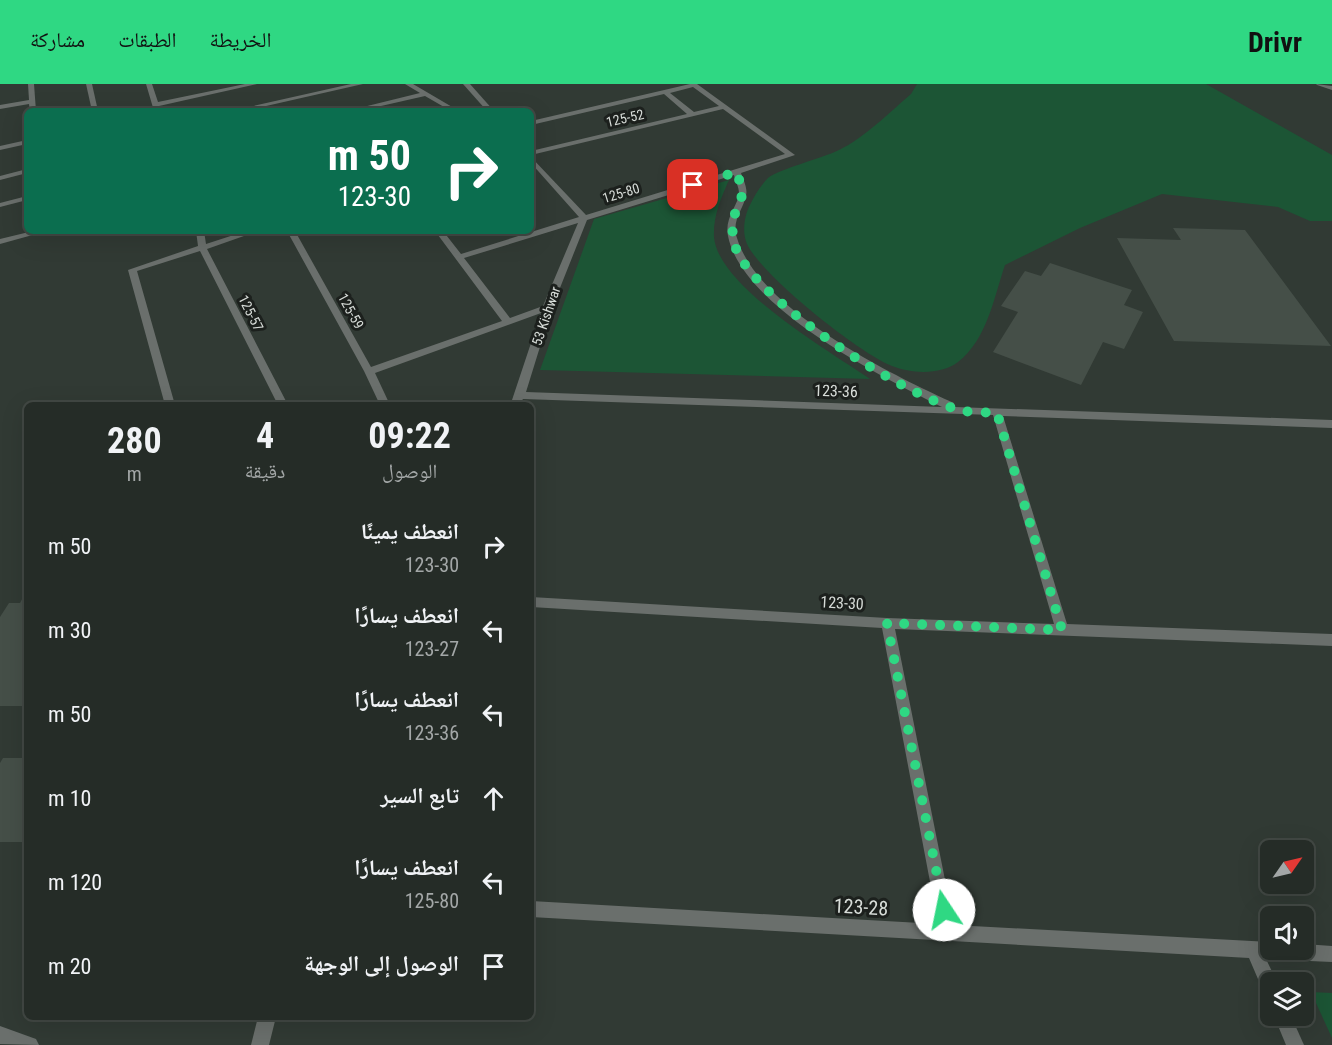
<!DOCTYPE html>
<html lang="ar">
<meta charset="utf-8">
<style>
body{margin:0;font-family:"Roboto Condensed","Noto Naskh Arabic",sans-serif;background:#2d342f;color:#f1f3f6;direction:rtl;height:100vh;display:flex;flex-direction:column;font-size:22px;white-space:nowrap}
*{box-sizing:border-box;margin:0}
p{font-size:20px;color:#a3a7a7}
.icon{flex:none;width:33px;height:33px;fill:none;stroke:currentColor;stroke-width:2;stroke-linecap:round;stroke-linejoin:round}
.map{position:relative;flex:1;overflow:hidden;direction:ltr}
.side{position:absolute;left:24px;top:318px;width:510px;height:618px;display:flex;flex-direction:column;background:#252c27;border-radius:9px;box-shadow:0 6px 24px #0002,0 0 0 2px #424844;direction:rtl}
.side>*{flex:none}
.guide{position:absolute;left:24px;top:24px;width:510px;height:126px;border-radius:9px;box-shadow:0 6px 24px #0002,0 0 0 2px #424844;direction:rtl;background:#0b6e4f;color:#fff;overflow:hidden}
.needle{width:39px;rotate:56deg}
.tools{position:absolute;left:1260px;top:756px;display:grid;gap:12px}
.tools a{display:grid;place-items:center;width:54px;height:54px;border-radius:9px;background:#252c27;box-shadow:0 6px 24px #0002,0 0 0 2px #424844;font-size:30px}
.pin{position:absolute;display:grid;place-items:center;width:51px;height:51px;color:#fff;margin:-26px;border-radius:12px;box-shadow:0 3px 9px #0006}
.me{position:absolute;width:66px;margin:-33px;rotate:349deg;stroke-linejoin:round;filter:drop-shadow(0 0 4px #0008)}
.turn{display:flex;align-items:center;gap:21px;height:126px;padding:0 24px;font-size:27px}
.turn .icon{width:78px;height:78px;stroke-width:2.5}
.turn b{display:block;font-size:42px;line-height:51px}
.eta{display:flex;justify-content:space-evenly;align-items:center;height:102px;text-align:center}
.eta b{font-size:36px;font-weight:700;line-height:42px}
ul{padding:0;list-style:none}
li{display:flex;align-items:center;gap:18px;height:84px;padding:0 24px}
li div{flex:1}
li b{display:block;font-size:22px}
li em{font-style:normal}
header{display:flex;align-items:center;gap:36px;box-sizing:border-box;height:84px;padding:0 30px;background:#2fd883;color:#111}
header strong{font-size:28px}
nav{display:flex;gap:33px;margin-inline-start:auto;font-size:21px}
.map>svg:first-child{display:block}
.green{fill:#1c5535}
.building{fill:#454f48}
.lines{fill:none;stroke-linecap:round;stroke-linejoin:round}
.street{fill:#6a6f6c;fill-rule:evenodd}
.route{stroke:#2fd883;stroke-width:10;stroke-dasharray:0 18}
.labels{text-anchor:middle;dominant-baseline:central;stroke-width:6;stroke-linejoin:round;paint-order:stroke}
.far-street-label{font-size:14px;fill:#d7dcd8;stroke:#1c201d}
.street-label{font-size:16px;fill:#d7dcd8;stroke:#1c201d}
.near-street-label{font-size:20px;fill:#d7dcd8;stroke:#1c201d}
</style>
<header>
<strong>Drivr</strong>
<nav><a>الخريطة</a><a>الطبقات</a><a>مشاركة</a></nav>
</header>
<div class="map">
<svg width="1332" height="961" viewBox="0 0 1332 961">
<rect width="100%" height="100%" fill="#313a34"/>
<g class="green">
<path d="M917,0H1206L1332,71V137H1310L1278,123L1162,110L1080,144L1005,181C994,213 987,256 958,278C941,291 912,290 892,282C859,269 762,192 747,160C742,149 744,132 750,121C754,112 761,101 768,94C779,85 823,74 839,66C864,54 890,28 911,10Z"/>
<path d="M729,96C721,114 713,132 714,153C718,203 831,268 870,295L540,286L594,135Z"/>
<path d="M1311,908L1332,909V954Z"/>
</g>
<g class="building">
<path d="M1173,144L1245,146L1331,262L1174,257L1117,154L1181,156Z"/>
<path d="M1050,179L1132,206L1124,221L1143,228L1124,265L1103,258L1081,301L993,268L1018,228L1001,222L1025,187L1041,192Z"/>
<path d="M27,506V622H0V533L9,519H20Z"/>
<path d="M3,674H27V758H0V679Z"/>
</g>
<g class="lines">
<g class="street">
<path d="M28,0H34L36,27H30L29,20L0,25V21L29,16Z"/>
<path d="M86,0H92L98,27H92Z"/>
<path d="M146,0H152L158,18L245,0H257L159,22L160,27H154Z"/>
<path d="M351,0H363L244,27H231Z"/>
<path d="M405,0H413L459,27H451L425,12L359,27H347L420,9Z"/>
<path d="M463,0H470L494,27H487Z"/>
<path d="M690,0H697L795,71L741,89C743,95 748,105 746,111C744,125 731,136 737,154C758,225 890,290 954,319L955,323L1332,336V344L1003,332L1067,540L1332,550V562L895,545L954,841L1270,858V866H1304V860L1332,862V878L1266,875L1277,898H1270V911L1264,909L1249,874L531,833V817L938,840L882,544L531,523V513L887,534L1054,540L993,331L523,315L519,321H419L424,317L512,316L541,229L375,289L390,321H380L364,287L287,147H295L371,283L502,237L435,147H443L461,170L579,133L531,79V73L586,131L785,70L723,25L531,71V67L687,30L664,10L531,41V37ZM693,3L719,22L694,28L670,9ZM734,91C735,96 739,103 739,109C739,120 724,134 728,152C742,223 882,293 942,323L526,308L552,224L587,136ZM578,139L543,222L510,234L464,174Z"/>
<path d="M1316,0L1332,2V6L1317,1Z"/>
<path d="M27,56V60L0,66V62Z"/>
<path d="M27,85V89L0,96V92Z"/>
<path d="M27,112V116L0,123V119Z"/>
<path d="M33,147H47L0,160V155Z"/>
<path d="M196,147H204L206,160L246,147H258L207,165L288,321H278L200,167L137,187L175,321H165L128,186L198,162Z"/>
<path d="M1274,932H1291L1304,961H1286Z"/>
<path d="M258,933H276L269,961H251Z"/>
<path d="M0,942L36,955L39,961L0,960Z"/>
</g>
</g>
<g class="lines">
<path class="route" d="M693,101L737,88L743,110C735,125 729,144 735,162C753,216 901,309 956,325C968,329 984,328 997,329L1062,546L887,539L944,826"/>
</g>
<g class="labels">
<g class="far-street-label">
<text transform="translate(625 34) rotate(-13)">125-52</text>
<text transform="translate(621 109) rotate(-17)">125-80</text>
<text transform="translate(351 227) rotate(61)">125-59</text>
<text transform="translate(251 229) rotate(63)">125-57</text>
<text transform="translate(546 232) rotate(-71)">53 Kishwar</text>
</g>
<g class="street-label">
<text transform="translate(836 307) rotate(2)">123-36</text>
<text transform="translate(842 519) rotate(3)">123-30</text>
</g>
<g class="near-street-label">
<text transform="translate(861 823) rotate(3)">123-28</text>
</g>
</g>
</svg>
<div class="tools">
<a><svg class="needle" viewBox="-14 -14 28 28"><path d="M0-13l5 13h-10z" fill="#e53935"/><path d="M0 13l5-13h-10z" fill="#a3a7a7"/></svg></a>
<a><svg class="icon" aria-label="sound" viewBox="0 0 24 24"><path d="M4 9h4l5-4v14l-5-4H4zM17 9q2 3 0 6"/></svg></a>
<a><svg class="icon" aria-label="layers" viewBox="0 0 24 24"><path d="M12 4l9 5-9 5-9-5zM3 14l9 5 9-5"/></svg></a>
</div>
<div class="pin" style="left:693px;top:101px;background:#d93025"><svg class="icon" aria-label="arrive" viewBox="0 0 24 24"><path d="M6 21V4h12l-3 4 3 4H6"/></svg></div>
<svg class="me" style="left:944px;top:826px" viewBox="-20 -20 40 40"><circle r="19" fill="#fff"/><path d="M0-13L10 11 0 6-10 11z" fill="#2fd883"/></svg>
<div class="guide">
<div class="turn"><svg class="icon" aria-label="right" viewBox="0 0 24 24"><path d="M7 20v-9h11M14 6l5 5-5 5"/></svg><div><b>50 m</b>123-30</div></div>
</div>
<section class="side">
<div class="eta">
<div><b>09:22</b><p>الوصول</p></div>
<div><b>4</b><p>دقيقة</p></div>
<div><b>280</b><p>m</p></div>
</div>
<ul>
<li><svg class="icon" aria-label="right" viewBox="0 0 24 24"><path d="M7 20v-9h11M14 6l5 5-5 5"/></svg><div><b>انعطف يمينًا</b><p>123-30</p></div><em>50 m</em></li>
<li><svg class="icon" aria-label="left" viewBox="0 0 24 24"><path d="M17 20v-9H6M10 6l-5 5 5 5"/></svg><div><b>انعطف يسارًا</b><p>123-27</p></div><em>30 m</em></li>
<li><svg class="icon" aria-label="left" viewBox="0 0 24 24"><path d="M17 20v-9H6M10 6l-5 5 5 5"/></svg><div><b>انعطف يسارًا</b><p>123-36</p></div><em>50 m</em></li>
<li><svg class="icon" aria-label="ahead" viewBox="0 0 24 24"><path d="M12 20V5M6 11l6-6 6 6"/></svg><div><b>تابع السير</b></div><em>10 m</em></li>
<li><svg class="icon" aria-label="left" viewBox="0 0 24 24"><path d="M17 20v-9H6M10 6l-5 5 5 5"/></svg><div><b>انعطف يسارًا</b><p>125-80</p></div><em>120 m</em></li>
<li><svg class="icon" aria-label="arrive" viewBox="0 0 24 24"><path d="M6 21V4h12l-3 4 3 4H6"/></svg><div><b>الوصول إلى الوجهة</b></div><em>20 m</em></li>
</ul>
</section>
</div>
